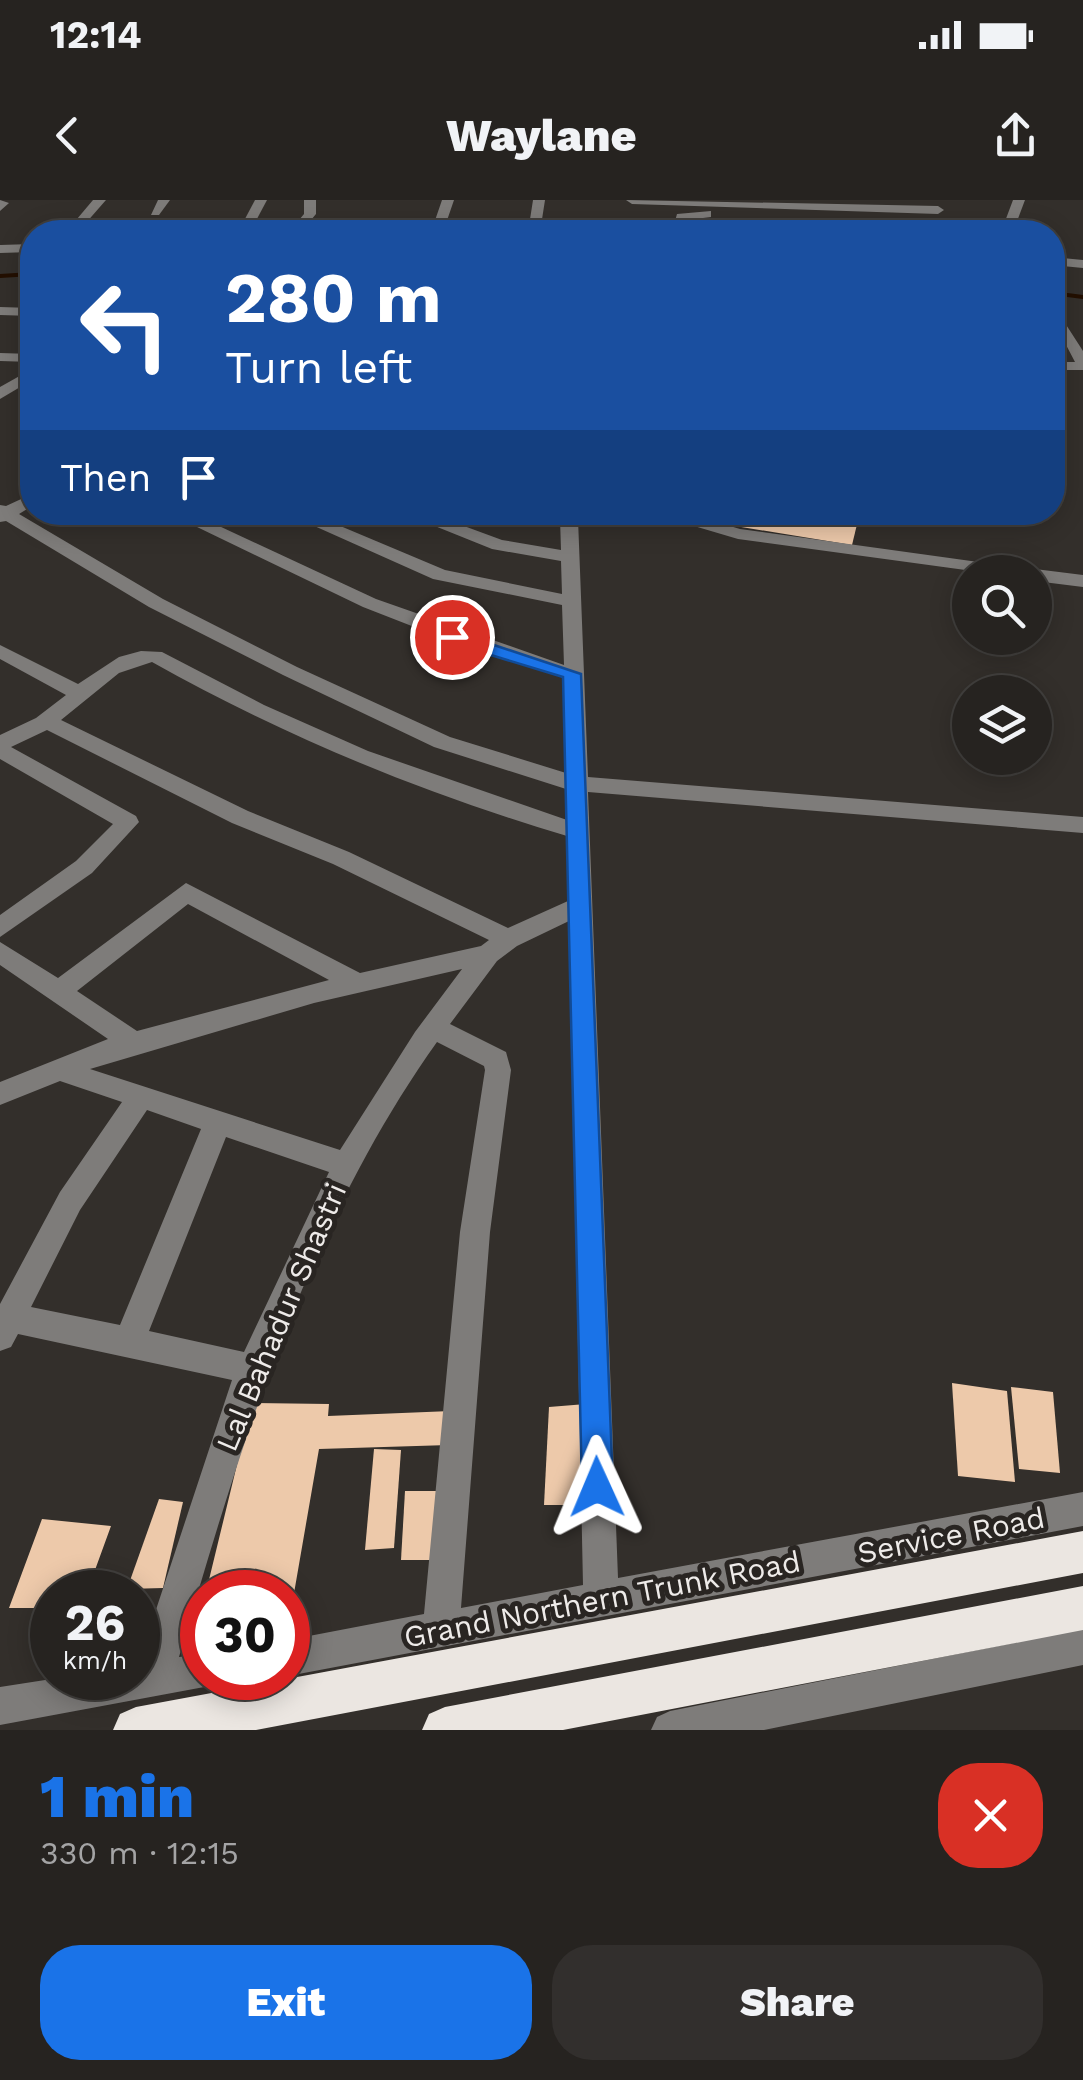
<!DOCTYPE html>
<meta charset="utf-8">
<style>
body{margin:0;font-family:"Work Sans",sans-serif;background:#322f2d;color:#f1f3f6;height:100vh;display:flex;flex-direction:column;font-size:38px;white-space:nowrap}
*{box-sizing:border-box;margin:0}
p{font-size:32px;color:#a4a4a5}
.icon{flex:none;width:55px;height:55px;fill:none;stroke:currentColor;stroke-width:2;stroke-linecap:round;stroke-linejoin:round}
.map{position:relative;height:1530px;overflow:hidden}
.details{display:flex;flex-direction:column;background:#262320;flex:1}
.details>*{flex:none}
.banner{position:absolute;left:20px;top:20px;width:1045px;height:305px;border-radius:40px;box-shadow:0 5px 25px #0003,0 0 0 2px #42403e;background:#1a4fa0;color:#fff;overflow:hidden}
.buttons{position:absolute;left:952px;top:355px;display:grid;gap:20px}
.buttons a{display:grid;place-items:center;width:100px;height:100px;border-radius:50%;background:#262320;box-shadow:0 5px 25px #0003,0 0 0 2px #42403e;font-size:50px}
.speed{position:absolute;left:30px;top:1370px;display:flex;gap:20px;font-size:50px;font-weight:700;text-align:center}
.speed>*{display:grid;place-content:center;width:130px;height:130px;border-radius:50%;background:#262320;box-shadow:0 5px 25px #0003,0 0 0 2px #42403e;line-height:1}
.speed small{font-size:25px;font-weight:400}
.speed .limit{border:15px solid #d22;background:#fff;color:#111}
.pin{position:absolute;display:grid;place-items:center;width:85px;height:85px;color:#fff;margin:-42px;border:5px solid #fff;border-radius:50%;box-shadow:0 2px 10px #0007}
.me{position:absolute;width:110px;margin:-55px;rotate:359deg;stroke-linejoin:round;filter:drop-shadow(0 0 8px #0008)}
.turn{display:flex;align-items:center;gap:35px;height:210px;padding:0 40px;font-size:45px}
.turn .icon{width:130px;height:130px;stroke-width:2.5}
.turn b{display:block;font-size:70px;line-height:85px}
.then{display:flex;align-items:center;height:95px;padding:0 40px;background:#0003;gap:20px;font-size:38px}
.round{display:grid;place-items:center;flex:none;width:105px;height:105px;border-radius:40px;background:#322f2d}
.headline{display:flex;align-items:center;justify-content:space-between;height:170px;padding:0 40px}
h1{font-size:60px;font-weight:800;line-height:75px;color:#1a73e8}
.primary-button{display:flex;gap:20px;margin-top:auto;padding:20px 40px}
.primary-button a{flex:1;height:115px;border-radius:40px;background:#1a73e8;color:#fff;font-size:40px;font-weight:800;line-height:115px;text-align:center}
.primary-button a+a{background:#322f2d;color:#f1f3f6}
.status{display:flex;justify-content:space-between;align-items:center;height:70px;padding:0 50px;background:#262320;direction:ltr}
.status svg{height:28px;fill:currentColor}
header{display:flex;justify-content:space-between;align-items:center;height:130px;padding:0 40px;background:#262320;font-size:45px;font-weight:800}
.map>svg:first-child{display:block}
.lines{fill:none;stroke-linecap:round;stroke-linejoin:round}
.stream{stroke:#230f00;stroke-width:4}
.building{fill:#edc9aa}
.minor{fill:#7e7c7a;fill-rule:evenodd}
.highway{fill:#ebe6e1;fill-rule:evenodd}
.route{fill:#1a73e8;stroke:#114b97;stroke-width:2.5}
.labels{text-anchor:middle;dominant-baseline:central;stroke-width:10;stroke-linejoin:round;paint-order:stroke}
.near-street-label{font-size:30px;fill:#eeebe9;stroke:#292522}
</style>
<div class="status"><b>12:14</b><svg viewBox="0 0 49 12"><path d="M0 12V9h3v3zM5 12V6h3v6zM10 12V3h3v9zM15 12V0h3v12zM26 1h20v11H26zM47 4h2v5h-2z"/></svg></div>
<header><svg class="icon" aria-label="back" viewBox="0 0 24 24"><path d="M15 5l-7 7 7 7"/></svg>Waylane<svg class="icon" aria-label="share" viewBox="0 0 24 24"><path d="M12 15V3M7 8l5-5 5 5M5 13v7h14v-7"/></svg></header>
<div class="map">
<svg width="1083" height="1530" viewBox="0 0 1083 1530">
<rect width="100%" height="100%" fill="#332f2b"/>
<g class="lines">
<g class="stream">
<path d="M0,76L32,74"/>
<path d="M1052,93L1083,97"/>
</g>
</g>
<g class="building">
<path d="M734,312H860L852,345L729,325Z"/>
<path d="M952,1183L1007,1191L1015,1282L958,1276Z"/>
<path d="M1011,1187L1053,1192L1060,1273L1019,1269Z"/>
<path d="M252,1203L329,1204L328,1216L451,1211L449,1245L319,1249L293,1399H288V1392H206Z"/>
<path d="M586,1204L584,1305H544L549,1207Z"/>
<path d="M374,1249L401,1250L394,1348L365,1350Z"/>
<path d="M405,1291H440L434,1360H401Z"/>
<path d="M159,1299L183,1302L163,1388L127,1389Z"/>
<path d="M42,1319L111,1326L87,1392H52V1408H9Z"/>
</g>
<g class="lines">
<g class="minor">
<path d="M0,0L9,3L0,11Z"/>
<path d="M93,0H106L78,32H66Z"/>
<path d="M158,0H170L159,15H151Z"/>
<path d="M255,0H267L250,32H238Z"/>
<path d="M304,0H316V14L301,32H289L304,14Z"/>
<path d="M442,0H454L443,32H431Z"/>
<path d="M533,0H545L540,32H528Z"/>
<path d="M626,0L938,6L944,10L938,14L632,4Z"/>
<path d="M1013,0H1025L1013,32H1001Z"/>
<path d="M711,11V17L687,20L684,32H672L677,14Z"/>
<path d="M32,44V52L0,53V45Z"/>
<path d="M1052,57L1083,60V68L1052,65Z"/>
<path d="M0,107L32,108V116L0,115Z"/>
<path d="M1053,120H1063L1083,151V170H1052V162H1075Z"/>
<path d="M0,153L32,154V162L0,161Z"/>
<path d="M32,169V180L0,199V187Z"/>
<path d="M32,294V306L19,314L163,399L297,467L450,537L566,573L564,478L463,446L363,407L166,312H189L376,399L564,465L562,405L433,379L283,312H307L445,370L562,394L561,361L492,349L400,312H426L502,340L561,350L560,318L543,312L696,316L740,329L1022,368L1025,372H980L738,339L694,326L578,319L588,577L1083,617V633L588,592L618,1378L1083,1292V1326L288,1476V1440L424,1414L460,1032L485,870L484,866L437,842C306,1026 241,1244 179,1457L202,1454V1478H218L215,1485L0,1525V1487L58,1478H138V1464L232,1180L18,1134L11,1147L0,1151V1104L60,992L122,902L60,881L0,905V882L108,839L0,765V742L58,778L186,683L360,773L481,746L489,740L333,664L232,623L47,530L11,547L136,616L139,622L92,673L0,737V715L76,661L113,624L0,559V535L36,518L66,495L0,459V445L78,484L119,457L141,451L162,452L264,505L368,551L567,620L566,589L434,547L283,475L149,407L6,321L0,322V305L6,306ZM152,462C284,536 422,593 567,636L568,701L508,728L349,652L248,611L61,520L119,473ZM188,704L329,780L137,831L77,791ZM569,721L583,1385L461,1408L490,1032L511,870L506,852L450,824L497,761L517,746ZM462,769L415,832L340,950L90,869L314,803ZM147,910L201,929L120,1125L31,1107L80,1010ZM226,937L329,972L244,1152L149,1131Z"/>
<path d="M1035,369L1083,375V387L1035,381V372H1028Z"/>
<path d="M1083,1429V1465L764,1530H651L657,1517L670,1511Z"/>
</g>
<g class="highway">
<path d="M1083,1331V1373L256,1530H113L120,1514L136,1507Z"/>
<path d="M1083,1386V1430L563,1530H422L429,1514L445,1507Z"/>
</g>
</g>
<path class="route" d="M445,433H458L581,474L613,1287L608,1298L597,1302L586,1298L582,1287L563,477L445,441Z"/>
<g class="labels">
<g class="near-street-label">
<text transform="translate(281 1117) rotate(-67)">Lal Bahadur Shastri</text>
<text transform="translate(951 1335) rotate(-11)">Service Road</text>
<text transform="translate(602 1399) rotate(-11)">Grand Northern Trunk Road</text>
</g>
</g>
</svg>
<div class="buttons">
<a><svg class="icon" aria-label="search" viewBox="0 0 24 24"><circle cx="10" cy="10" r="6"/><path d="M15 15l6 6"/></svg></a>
<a><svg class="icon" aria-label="layers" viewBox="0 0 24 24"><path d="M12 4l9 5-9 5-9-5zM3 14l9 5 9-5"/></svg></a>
</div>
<div class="speed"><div>26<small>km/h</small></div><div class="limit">30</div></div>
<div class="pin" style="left:452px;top:437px;background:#d93025"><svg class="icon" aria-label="arrive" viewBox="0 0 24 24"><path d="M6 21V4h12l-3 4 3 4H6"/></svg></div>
<svg class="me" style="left:597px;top:1287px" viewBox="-20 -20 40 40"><path d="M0-17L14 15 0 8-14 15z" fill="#1a73e8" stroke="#fff" stroke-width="4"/></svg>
<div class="banner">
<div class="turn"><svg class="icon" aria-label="left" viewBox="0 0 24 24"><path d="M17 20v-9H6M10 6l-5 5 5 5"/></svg><div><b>280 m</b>Turn left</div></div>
<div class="then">Then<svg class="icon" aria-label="arrive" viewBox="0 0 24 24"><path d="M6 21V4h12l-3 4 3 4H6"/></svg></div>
</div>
</div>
<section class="details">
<div class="headline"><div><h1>1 min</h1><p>330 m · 12:15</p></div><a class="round" style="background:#d93025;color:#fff"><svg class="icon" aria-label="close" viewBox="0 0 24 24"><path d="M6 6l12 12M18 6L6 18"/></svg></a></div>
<div class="primary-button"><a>Exit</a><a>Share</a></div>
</section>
